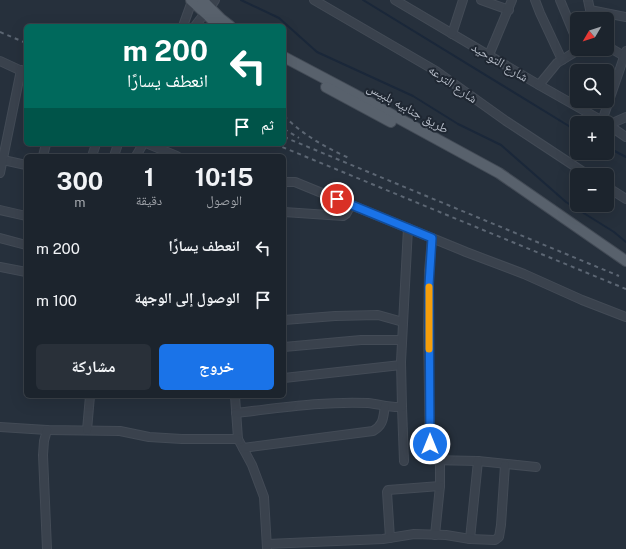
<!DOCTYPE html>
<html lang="ar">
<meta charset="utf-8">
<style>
body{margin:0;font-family:"Public Sans","Noto Naskh Arabic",sans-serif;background:#293039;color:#f1f3f6;direction:rtl;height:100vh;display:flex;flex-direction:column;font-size:15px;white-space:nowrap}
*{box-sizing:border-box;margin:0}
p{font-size:13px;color:#a0a4aa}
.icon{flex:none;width:22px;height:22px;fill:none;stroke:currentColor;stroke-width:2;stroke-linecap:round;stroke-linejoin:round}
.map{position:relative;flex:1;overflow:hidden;direction:ltr}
.drawer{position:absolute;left:24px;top:154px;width:262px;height:244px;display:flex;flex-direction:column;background:#1c242d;border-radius:6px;box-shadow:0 4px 16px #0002,0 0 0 1px #3a4149;direction:rtl}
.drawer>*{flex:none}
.banner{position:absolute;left:24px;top:24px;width:262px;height:122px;border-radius:6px;box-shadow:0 4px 16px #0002,0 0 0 1px #3a4149;direction:rtl;background:#00695c;color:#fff;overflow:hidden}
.needle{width:26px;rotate:231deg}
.buttons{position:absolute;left:570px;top:12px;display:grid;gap:8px}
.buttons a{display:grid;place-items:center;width:44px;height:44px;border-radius:6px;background:#1c242d;box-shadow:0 4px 16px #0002,0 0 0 1px #3a4149;font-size:20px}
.pin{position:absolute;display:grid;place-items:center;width:34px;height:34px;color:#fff;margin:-17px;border:2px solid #fff;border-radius:50%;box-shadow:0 1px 4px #0007}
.me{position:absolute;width:44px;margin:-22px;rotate:0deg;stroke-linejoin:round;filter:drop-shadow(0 0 3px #0008)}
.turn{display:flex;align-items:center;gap:14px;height:84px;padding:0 12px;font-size:18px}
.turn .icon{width:52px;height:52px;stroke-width:2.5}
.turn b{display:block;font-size:28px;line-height:34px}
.then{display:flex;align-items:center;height:38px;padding:0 12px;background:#0003;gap:8px;font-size:15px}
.eta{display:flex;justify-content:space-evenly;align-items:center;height:68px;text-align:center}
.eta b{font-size:24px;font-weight:700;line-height:28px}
.button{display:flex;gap:8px;margin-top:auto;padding:8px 12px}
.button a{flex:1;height:46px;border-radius:6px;background:#1a73e8;color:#fff;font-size:16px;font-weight:700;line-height:46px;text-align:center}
.button a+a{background:#293039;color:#f1f3f6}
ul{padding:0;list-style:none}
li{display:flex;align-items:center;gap:12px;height:52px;padding:0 12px}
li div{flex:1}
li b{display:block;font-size:15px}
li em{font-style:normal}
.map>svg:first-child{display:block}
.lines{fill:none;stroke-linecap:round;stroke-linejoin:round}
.stream{stroke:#1a2739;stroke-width:2}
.minor-casing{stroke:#434b56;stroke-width:10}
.major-casing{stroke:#434b56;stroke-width:12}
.minor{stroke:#3a424d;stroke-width:8}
.major{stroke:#58616c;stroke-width:10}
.rail{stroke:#5c6673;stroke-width:2;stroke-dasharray:4 4;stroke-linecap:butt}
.route-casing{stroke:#114b97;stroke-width:10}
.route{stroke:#1a73e8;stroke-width:7}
.slow{stroke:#f59e0b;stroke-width:7}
.labels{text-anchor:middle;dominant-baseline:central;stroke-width:4;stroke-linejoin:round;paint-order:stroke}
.street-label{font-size:13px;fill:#b6bdc8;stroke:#1f2732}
</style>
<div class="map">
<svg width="626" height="549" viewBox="0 0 626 549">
<rect width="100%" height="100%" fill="#26303c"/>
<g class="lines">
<g class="stream">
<path d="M241,0L279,18L317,52L413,96L458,124L501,145L566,202L614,232L626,242"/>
<path d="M363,0L577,131"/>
<path d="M607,147L626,157"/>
</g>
<defs>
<g id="minor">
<path d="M314,0L436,71L506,121L588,175"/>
<path d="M395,0L539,85L606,123"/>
<path d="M481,0L509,10"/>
<path d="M535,0L540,13L562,60"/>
<path d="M560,0L577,41"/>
<path d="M588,0L592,19"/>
<path d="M210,8L215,0"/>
<path d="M590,10L626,17"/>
<path d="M183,26L192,1"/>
<path d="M195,26L205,13"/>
<path d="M452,34L463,0"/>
<path d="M607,44L612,49L624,56"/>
<path d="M489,55L512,0"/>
<path d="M0,61L26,73"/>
<path d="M539,85L557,63L580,49"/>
<path d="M602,121L626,51"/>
<path d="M607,124L626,137"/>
<path d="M608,125L626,117"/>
<path d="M148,144L177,156"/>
<path d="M43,156L46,144"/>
<path d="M92,156L96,144"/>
<path d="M114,156L118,144"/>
<path d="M136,156L143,144"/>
<path d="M3,160L26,165"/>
<path d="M0,173L21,70"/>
<path d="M284,182H295L466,252L524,274L582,300L626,317"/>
<path d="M607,187L626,199"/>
<path d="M0,210L26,216"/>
<path d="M284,212L343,216L346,214L351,205"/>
<path d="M0,238L26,245"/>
<path d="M432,238L429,271L428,329L430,460L478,461L536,467"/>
<path d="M0,267L26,272"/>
<path d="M284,320L335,316L378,315L403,322"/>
<path d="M284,347L361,340H402"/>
<path d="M284,378L401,365"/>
<path d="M235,396L238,439L252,465L264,497L267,548"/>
<path d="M402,407L404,461"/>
<path d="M236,413C280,408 324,401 368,403C379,404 390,408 402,407L401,362L408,228"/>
<path d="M0,427L47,430L120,431L149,437L182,439H238"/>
<path d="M47,430L44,441L43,455L47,549"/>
<path d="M87,430L90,396"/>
<path d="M243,448L373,431C384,425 383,417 385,406"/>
<path d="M435,535L440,486V461"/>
<path d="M390,538L387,492L388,490L440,486"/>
<path d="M470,539L478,461"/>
<path d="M267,544L383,539L414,534L446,535L470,539L495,540L499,537L501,525L505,465"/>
</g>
<g id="major">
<path d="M191,0L216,23"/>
<path d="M202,0L221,19L230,26"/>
<path d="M284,57L354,94L499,173L626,261"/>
<path d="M326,87L391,122"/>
</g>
</defs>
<use href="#minor" class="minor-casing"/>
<use href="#major" class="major-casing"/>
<use href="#minor" class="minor"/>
<use href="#major" class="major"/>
<g class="rail">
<path d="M0,32L26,43"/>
<path d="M284,116C303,135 325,147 349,158"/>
<path d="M284,129L299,138"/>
<path d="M284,137L619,276"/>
<path d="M275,144L626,289"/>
</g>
</g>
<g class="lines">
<defs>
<path id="route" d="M337,199L432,238L429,285L430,444"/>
</defs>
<use href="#route" class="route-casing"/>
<use href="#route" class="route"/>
<path class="slow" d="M429,287V349"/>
</g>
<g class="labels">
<g class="street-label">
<text transform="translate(500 62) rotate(31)">شارع التوحيد</text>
<text transform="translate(453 84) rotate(35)">شارع الترعه</text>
<text transform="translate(408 108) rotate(29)">طريق جنابيه بلبيس</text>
</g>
</g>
</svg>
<div class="buttons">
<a><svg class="needle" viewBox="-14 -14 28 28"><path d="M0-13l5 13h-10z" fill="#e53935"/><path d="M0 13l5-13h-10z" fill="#a0a4aa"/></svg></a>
<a><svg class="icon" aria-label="search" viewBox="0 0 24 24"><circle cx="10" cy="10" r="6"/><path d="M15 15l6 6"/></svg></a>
<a>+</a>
<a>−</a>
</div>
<div class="pin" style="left:337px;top:199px;background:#d93025"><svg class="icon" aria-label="arrive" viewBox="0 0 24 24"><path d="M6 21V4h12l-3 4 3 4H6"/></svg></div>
<svg class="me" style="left:430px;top:444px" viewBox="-20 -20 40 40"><circle r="17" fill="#1a73e8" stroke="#fff" stroke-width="3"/><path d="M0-11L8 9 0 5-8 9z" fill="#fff"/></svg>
<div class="banner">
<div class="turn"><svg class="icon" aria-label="left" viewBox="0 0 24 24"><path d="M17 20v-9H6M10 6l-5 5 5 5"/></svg><div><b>200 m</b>انعطف يسارًا</div></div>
<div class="then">ثم<svg class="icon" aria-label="arrive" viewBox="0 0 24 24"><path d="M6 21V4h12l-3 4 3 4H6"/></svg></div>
</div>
<section class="drawer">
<div class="eta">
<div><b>10:15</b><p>الوصول</p></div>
<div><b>1</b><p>دقيقة</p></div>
<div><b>300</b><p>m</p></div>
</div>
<ul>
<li><svg class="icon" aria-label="left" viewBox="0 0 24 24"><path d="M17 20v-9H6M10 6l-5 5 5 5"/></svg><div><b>انعطف يسارًا</b></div><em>200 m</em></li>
<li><svg class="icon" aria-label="arrive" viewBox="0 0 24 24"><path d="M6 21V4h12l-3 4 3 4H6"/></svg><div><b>الوصول إلى الوجهة</b></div><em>100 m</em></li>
</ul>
<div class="button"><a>خروج</a><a>مشاركة</a></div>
</section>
</div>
